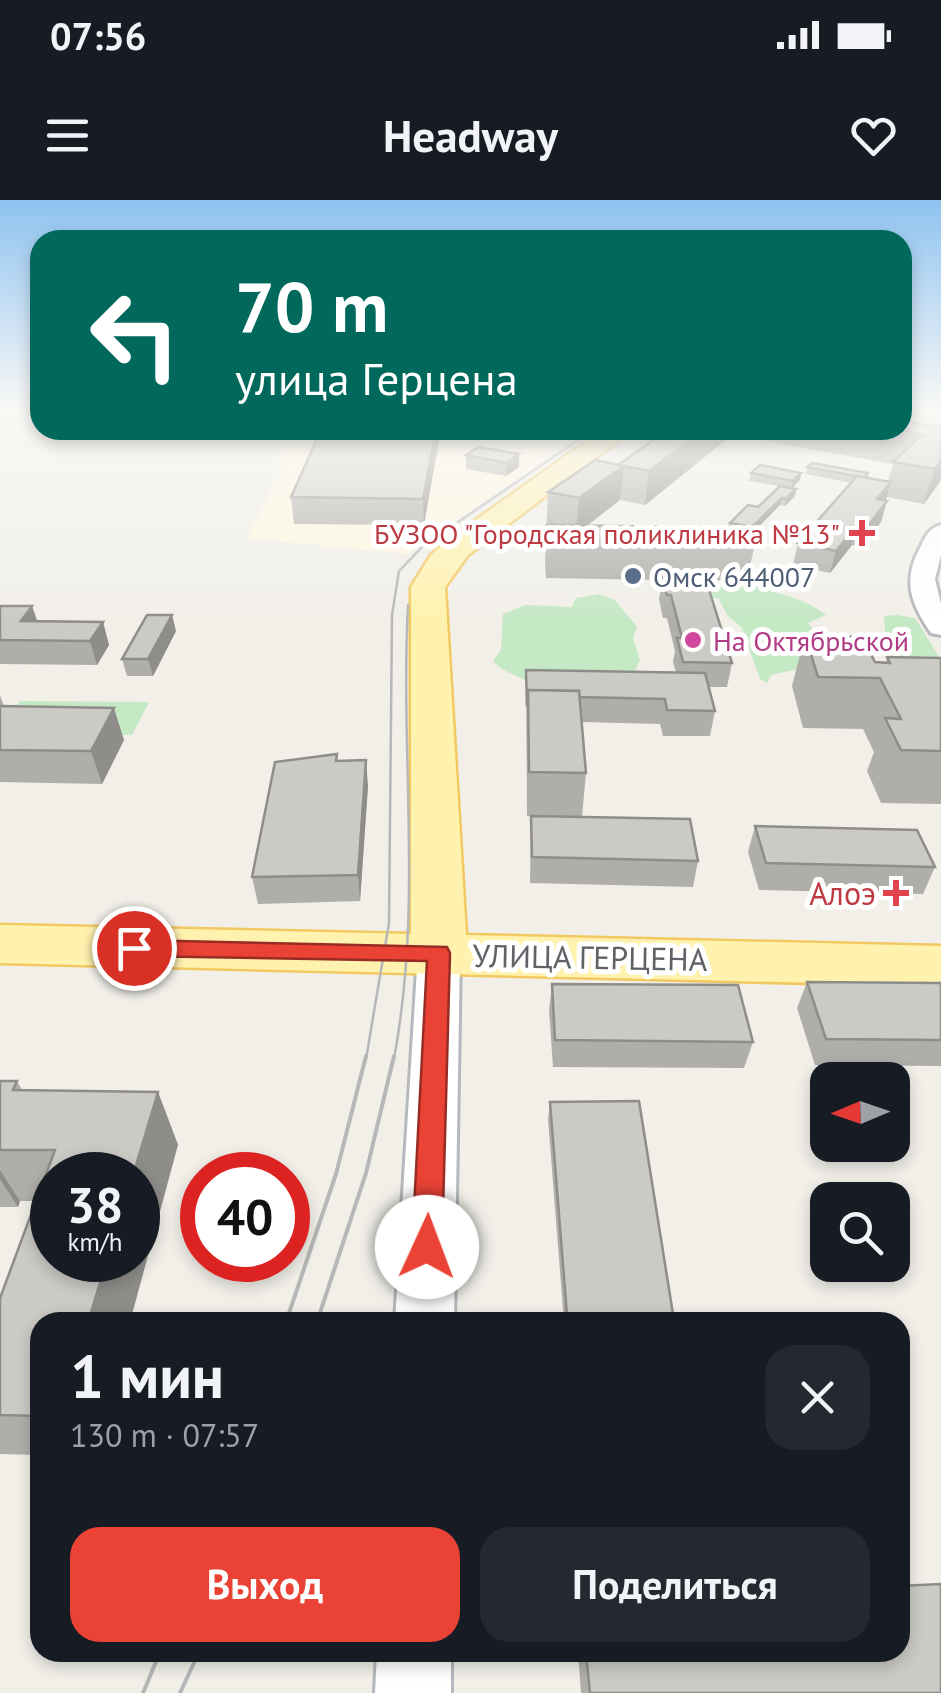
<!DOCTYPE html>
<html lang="ru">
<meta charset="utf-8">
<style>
body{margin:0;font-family:"PT Sans",sans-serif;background:#242831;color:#f1f3f6;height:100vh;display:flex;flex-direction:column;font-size:38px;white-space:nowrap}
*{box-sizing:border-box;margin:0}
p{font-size:32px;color:#9ea1a6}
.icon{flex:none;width:55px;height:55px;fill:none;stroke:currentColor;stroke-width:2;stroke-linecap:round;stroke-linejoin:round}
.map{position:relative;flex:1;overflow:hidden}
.drawer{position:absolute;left:30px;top:1112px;width:880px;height:350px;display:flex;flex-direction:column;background:#171b24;border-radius:30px;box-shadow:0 5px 15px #0003}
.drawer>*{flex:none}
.hud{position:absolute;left:30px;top:30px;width:882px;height:210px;border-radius:30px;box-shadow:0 5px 15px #0003;background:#00695c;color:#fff;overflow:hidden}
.needle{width:65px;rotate:268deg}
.buttons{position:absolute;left:810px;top:862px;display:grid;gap:20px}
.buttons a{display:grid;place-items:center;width:100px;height:100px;border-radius:20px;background:#171b24;box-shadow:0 5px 15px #0003;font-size:50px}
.speed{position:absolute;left:30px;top:952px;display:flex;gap:20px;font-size:50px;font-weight:700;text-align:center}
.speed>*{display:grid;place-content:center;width:130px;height:130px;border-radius:50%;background:#171b24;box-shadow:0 5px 15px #0003;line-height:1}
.speed small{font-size:25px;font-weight:400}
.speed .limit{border:15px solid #d22;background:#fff;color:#111}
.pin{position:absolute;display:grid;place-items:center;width:85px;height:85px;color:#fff;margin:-42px;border:5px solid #fff;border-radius:50%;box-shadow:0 2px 10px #0007}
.me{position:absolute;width:110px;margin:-55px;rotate:2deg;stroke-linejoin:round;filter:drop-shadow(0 0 8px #0008)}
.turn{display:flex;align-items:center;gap:35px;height:210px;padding:0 40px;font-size:45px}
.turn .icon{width:130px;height:130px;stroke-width:2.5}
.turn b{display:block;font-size:70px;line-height:85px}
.round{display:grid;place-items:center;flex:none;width:105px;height:105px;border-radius:30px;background:#242831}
.headline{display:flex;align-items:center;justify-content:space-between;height:170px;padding:0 40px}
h1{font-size:60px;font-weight:600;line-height:75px}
.primary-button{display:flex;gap:20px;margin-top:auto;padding:20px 40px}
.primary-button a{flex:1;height:115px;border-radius:30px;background:#ea4335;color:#fff;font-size:40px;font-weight:600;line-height:115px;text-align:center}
.primary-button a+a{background:#242831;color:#f1f3f6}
.status{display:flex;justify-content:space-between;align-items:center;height:70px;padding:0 50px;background:#171b24;direction:ltr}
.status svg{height:28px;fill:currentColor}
header{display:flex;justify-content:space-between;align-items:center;height:130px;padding:0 40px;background:#171b24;font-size:45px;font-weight:600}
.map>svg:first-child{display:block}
.commercial{fill:#fef7e0}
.green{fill:#c5e8c5}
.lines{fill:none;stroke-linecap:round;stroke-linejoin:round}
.minor-casing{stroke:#b5b8bc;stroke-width:6}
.major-casing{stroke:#f2c960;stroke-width:5}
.minor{fill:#fff;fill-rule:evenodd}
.major{fill:#fff2af;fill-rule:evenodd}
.tram-far1{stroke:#b6b7b8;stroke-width:2.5}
.tram{stroke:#b6b7b8;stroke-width:4}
.wall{fill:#afaea9}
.shaded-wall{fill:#8f8d8a}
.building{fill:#cccac5;stroke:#8f8d8a;stroke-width:2.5}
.route{fill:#ea4335;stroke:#982c22;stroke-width:2.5}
.health-dot{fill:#e0444e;stroke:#fff;stroke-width:4}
.service-dot{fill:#5c6f8a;stroke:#fff;stroke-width:4}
.hotel-dot{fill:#d1479c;stroke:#fff;stroke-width:4}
.labels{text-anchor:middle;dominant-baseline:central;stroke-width:10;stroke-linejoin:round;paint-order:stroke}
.far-health-label{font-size:28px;fill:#be3a42;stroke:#fff;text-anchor:end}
.far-service-label{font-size:28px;fill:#4e5e75;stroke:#fff;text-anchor:start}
.far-hotel-label{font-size:28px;fill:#b23c85;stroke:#fff;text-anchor:start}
.health-label{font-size:32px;fill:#be3a42;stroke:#fff;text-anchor:end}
.street-label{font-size:32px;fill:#5f6368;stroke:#fff}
</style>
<div class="status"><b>07:56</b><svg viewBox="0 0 49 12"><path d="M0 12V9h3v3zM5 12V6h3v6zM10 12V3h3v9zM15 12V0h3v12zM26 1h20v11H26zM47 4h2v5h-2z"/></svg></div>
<header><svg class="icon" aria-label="menu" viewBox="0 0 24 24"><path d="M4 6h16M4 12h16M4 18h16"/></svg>Headway<svg class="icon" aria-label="heart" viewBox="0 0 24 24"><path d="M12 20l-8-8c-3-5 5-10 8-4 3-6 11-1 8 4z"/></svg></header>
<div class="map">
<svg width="941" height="1493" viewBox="0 0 941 1493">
<rect width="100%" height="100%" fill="#f1efe8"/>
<path class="commercial" d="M295,230H587L408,354L247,338L283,266L277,263Z"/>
<g class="green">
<path d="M749,385C777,394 802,396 826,415L808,423L822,441L798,469L771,475L767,483L760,479L742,428L727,415L719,399L667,388Z"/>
<path d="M600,394L615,400L637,427L633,438L640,460L632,476L532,484C518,475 504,473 493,461L501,450L503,414L525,405L572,407L576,398Z"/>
<path d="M897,415L915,418L941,460C904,462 885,458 884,416Z"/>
<path d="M20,501L149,502L132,535L0,533Z"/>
</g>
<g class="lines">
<defs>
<g id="minor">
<path d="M941,325V355L935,379L941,404V435L931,433C911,404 902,381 920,348C925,337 929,328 941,325Z"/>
<path d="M439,738L454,742L460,753L454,1122H395L418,753L424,742Z"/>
<path d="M377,1452H451V1493H375Z"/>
</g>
<path id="major" d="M603,230H632L468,355L445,387L466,735L941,746V786L0,763V725L411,734V387L431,355L446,341Z"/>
</defs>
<use href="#minor" class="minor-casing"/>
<use href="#major" class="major-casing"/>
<use href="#minor" class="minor"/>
<use href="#major" class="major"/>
<g class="tram-far1">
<path d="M366,859L389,723L392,415L399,371L423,346L593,230"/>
<path d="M394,859C423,702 400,561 408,405"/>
</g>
<g class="tram">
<path d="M286,1122L336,974L366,856"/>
<path d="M317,1122L366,973L394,856"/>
<path d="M143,1493L160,1452"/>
<path d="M180,1493L199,1452"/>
</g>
</g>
<g class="wall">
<path d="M941,227V280L924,304L887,297L881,322L862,347L852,345L830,373L793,365L798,343L851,283L806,274L807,267L868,273L867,277L888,281L893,264L765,241L768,230H902Z"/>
<path d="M667,230H754L745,237L732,235L645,305L620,300L588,325L729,327L730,323L758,307L779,286L749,281L751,273H801L800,280L792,288L796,289L795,296L785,306L780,305L751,334L755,343L747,381L706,380L732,463L727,487H708L715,511L710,536H663L660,524L582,522L586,573L582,617L527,616L526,470L676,472L673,462L675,451L667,418H663L659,399L662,380L546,378L545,362L548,292L618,265Z"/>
<path d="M440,234L424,325L294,324L291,297Z"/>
<path d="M479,247L519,267L506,276L466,269V255Z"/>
<path d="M0,406H32L37,421L103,422L109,445L97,465L0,464Z"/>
<path d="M176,431L153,476H127L122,459Z"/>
<path d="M805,436L875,462L886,463L887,457L941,458V604L881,603L867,571L874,552L863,529L803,528L792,486Z"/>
<path d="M0,495L4,506L124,540L102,584L0,582Z"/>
<path d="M337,554V561L368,586L360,701L258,704L252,677Z"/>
<path d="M531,616L698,661L693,687L530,683Z"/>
<path d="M755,626L935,667L923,694L759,690L748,652Z"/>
<path d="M807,782L941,783V866L815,865L797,808Z"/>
<path d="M552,784L753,842L744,868L553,867L549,810Z"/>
<path d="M0,881H17L22,890L158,892L178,945L40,1122V1255L0,1254V1098L36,1001H20L18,1007H0Z"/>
<path d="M550,902L673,1114L670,1122H564L548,919Z"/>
<path d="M578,1452H900L941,1493H581Z"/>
</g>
<g class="shaded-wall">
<path d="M436,230H440V234L424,325L423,299Z"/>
<path d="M703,230H733L732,235L645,305L649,271Z"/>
<path d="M519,254V267L506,276L507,263Z"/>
<path d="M941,261V280L924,304L935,269Z"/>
<path d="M624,266L620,300L576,334L579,298Z"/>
<path d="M801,273L800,280L791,289L793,281Z"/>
<path d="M891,282L885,303L877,299Z"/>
<path d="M796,289L795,296L785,306L786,299Z"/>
<path d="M782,298L780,305L751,335L752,327Z"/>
<path d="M887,301L881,322L862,347L868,326Z"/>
<path d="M858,324L852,345L830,373L836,351Z"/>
<path d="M32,406L40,429L21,421Z"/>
<path d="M172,415L176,431L153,476L148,459Z"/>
<path d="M103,422L109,445L97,465L90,441Z"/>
<path d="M114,508L124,540L102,584L91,551Z"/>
<path d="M366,560L368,586L360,701L358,675Z"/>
<path d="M158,892L178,945L130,1122H88L107,1060H138V975H133Z"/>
<path d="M0,970L20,1001L18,1007L0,979Z"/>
</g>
<g class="building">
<path d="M902,221L941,227V261L935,269L893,262L918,238L927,235L896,230H902Z"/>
<path d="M321,230H436L423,299L291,297Z"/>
<path d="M667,230H703L649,271L618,265Z"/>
<path d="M479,247L519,254L507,263L466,255Z"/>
<path d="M595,260L624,266L579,298L548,292Z"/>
<path d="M812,263L868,273L865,277L856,276L807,267Z"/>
<path d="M760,265L801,273L793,281L751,273Z"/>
<path d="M857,276L891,282L877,299L887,301L868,326L858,324L836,351L798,343Z"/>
<path d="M780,286L796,289L786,299L782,298L752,327L730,323L748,305L758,307Z"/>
<path d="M547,325L749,328L755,343L548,340Z"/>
<path d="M662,376L705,377L732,463L683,462L677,438H682L671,395H667Z"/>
<path d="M0,406H32L21,421L103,422L90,441L0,440Z"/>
<path d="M147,415H172L148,459H122Z"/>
<path d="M805,436L862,437L875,462L890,463L887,457L941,458V551L901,550L885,518L901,519L880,478L818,477Z"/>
<path d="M526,470L705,473L715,511L667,510L665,499L579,497V491L528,490L527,507Z"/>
<path d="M528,490L579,491L586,573L529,572Z"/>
<path d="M0,506L114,508L91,551L0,550Z"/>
<path d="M337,554L336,561L366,560L358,675L252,677L275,562Z"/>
<path d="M531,616L690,619L698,661L532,657Z"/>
<path d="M755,626L917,630L935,667L766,663Z"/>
<path d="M807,782L941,783V840L826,839Z"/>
<path d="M552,784L738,785L753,842L555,840Z"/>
<path d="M0,881H17L13,890L158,892L133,975H52V1060H107L88,1122H40V1216L0,1215V1098L55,950H0Z"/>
<path d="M639,901L673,1114L567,1115L550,902Z"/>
<path d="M941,1384V1493H590L586,1452H900V1386Z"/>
</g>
<linearGradient id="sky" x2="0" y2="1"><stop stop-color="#8fc3f1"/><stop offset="0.5" stop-color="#f9f8f5"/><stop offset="1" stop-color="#f9f8f5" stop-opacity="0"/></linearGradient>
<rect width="941" height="420" fill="url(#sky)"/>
<path class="route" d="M134,740L447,747L450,753L442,1047L438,1057L427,1061L416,1057L412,1047L427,761L134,756L122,748Z"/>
<g class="health-dot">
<path d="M857 318h10v10h10v10h-10v10h-10v-10h-10v-10h10z"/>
<path d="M891 678h10v10h10v10h-10v10h-10v-10h-10v-10h10z"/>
</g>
<circle class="service-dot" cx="633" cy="376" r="10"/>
<circle class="hotel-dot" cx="693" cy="440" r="10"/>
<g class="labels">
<g class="far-health-label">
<text x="840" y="333">БУЗОО "Городская поликлиника №13"</text>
</g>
<g class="far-service-label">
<text x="653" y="376">Омск 644007</text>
</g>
<g class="far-hotel-label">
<text x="713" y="440">На Октябрьской</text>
</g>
<g class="health-label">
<text x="876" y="693">Алоэ</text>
</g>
<g class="street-label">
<text transform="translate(590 757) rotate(1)">УЛИЦА ГЕРЦЕНА</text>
</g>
</g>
</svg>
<div class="buttons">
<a><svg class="needle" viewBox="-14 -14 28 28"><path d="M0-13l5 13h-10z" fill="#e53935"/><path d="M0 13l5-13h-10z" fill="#9ea1a6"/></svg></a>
<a><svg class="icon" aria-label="search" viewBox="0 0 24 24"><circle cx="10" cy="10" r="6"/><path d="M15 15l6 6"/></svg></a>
</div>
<div class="speed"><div>38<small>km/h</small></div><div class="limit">40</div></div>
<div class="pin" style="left:134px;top:748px;background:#d93025"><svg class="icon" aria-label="arrive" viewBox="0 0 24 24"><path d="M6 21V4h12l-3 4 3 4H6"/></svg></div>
<svg class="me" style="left:427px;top:1047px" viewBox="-20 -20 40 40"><circle r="19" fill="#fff"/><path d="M0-13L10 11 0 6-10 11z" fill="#ea4335"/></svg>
<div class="hud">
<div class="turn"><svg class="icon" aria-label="left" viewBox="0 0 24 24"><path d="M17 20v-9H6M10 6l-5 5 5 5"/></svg><div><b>70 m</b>улица Герцена</div></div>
</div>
<section class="drawer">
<div class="headline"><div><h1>1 мин</h1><p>130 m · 07:57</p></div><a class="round"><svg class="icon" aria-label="close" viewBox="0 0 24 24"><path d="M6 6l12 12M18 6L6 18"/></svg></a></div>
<div class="primary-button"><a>Выход</a><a>Поделиться</a></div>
</section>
</div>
